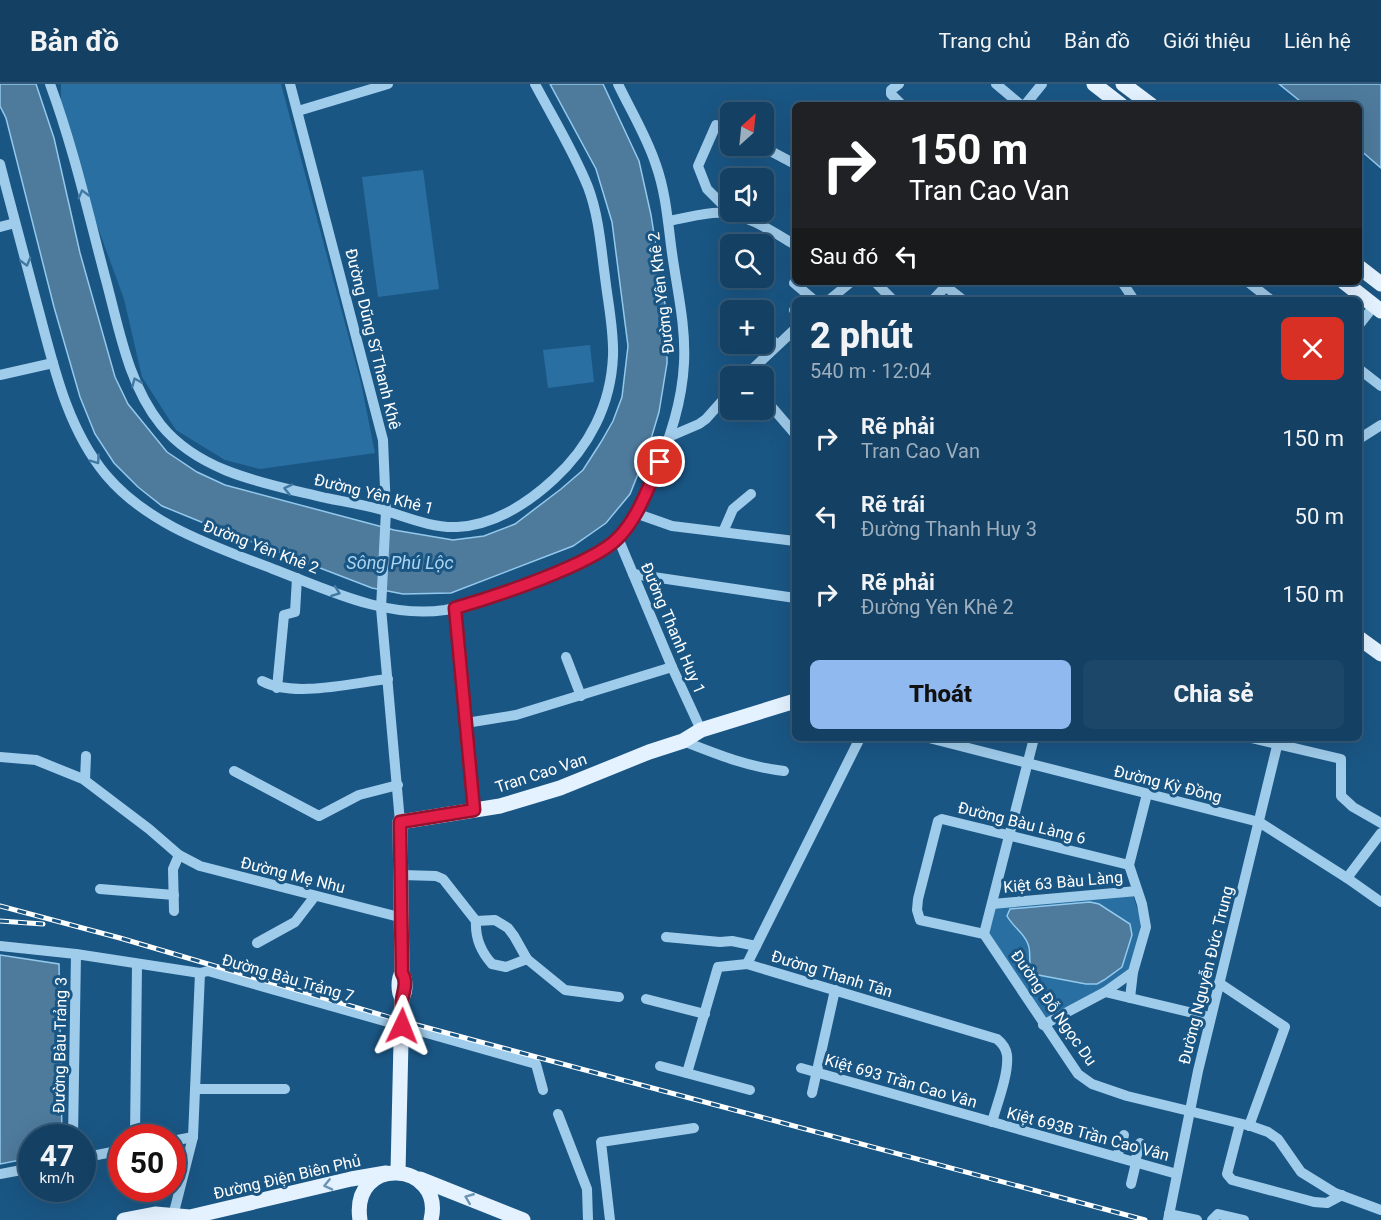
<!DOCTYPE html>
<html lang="vi">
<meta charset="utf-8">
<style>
body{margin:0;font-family:Roboto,sans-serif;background:#1d4769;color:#f1f3f6;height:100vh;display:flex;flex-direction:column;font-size:22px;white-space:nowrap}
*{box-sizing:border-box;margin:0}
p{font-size:20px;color:#9dafbe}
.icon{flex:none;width:33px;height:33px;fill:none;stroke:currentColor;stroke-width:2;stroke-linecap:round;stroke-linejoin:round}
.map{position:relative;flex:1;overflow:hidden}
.panel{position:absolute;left:792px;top:213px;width:570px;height:444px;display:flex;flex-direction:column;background:#144063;border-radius:9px;box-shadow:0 6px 24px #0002,0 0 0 2px #335978}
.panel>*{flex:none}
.banner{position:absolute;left:792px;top:18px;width:570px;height:183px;border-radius:9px;box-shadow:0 6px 24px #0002,0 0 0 2px #335978;background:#202124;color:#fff;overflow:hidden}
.needle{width:39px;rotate:27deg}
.fabs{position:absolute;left:720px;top:18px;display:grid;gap:12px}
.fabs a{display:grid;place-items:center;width:54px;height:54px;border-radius:9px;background:#144063;box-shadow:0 6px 24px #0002,0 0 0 2px #335978;font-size:30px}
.speed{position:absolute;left:18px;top:1040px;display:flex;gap:12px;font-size:30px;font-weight:700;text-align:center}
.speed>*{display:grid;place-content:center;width:78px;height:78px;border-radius:50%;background:#144063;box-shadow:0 6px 24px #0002,0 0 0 2px #335978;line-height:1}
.speed small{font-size:15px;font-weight:400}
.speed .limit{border:9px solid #d22;background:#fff;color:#111}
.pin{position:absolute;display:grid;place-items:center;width:51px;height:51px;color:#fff;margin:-26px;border:3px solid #fff;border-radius:50%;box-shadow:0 2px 6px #0007}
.me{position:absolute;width:66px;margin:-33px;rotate:2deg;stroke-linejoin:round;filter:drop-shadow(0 0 4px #0008)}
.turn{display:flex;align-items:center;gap:21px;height:126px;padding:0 18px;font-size:27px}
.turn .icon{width:78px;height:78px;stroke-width:2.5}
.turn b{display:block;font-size:42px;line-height:51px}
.then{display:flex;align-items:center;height:57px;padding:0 18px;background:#0003;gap:12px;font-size:22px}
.round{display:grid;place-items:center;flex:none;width:63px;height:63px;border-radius:9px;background:#1d4769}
.headline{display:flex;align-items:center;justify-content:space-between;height:102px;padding:0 18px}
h1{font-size:36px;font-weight:800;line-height:45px}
.button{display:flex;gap:12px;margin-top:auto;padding:12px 18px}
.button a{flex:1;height:69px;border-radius:9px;background:#90b9f0;color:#111;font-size:24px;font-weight:800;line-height:69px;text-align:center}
.button a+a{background:#1d4769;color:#f1f3f6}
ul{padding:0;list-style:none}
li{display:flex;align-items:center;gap:18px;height:78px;padding:0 18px}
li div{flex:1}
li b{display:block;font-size:22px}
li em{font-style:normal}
header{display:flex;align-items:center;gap:36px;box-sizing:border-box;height:84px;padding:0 30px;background:#144063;border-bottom:2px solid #335978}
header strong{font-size:28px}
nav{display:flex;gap:33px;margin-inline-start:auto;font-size:21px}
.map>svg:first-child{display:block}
.green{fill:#296fa1}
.water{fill:#4e7a9c;stroke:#93c9ed;stroke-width:1.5}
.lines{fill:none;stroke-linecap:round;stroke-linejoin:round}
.minor{stroke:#a0cceb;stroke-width:10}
.major{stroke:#e4f2ff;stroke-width:15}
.rail-casing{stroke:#fff;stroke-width:5}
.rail{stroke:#1a5684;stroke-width:3;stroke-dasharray:9;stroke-linecap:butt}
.oneway{stroke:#4279a3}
.oneway2{stroke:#6b94b5}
.route-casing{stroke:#92132f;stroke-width:15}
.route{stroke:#e11d48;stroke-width:10}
.labels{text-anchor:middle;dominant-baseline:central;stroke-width:6;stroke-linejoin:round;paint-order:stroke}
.street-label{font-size:16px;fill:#fff;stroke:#1a5684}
.water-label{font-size:18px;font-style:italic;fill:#abd5f3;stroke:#1a5684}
</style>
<header>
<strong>Bản đồ</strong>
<nav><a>Trang chủ</a><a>Bản đồ</a><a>Giới thiệu</a><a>Liên hệ</a></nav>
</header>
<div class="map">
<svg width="1381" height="1136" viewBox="0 0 1381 1136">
<rect width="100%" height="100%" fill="#1a5684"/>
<g class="green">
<path d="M61,0H281L361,299L375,369L260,385L225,376L176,346L142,293L124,215L90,122L61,18Z"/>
<path d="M423,86L439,205L378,213L362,93Z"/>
<path d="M590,261L594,298L548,304L543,266Z"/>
<path d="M1132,808L1141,837L1135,879L1129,888L1051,934L1046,933L988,849L995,820Z"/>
</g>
<g class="water">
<path d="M0,0H36L54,54L80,169L115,293L128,320L167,368L197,388L225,401L394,446L453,456L484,452L515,440L561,405L583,386L601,358L613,337L622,313L628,262L612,138L596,85L550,0H603L639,77L651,131L667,233V279L659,328L648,365L630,410L606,439L573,462L451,509L403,510L372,504L216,444L162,422L138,403L114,379L95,350L80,313L54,223L6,34L0,22Z"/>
<path d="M1279,0H1381V84L1359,65V21H1305Z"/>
<path d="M1090,818L1099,820L1130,840L1132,851L1122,883L1104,896L1097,900H1086L1033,890C1027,881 1032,870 1028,860C1024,849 1013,843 1007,832L1010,825Z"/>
<path d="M0,871L59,880L62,1053H32L31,1074L0,1080Z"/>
</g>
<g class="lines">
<g class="minor">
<path d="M50,0C74,65 89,133 107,200C120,249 129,301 161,341C201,390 269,400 326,414C346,418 366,421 386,427C409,434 432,444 457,443C494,441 527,420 554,395C589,363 611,321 613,272C614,246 608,219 605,193C601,164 599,132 588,103C574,68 553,34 535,0"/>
<path d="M290,0L383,356L386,427L381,524L400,738"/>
<path d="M899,0L891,6V10L902,21"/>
<path d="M996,0L1021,21"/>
<path d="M1025,21L1042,0"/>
<path d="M298,27L388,0"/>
<path d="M761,62L795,80"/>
<path d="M0,80C12,127 25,174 37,220C53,279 66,343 106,391C148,441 214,462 273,485C326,505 386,535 445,526C471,521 498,509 523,500C553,490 592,478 616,456C632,440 641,417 651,397C669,359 682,321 684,279C686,242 677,205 672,169C668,140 666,109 656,81C647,53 631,27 618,0"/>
<path d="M722,128L724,122L707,105L698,82L716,41L730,47"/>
<path d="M668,137C684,135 707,127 723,129C749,131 773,148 795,161"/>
<path d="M0,143L15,139"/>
<path d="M875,198L893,216"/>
<path d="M940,198L963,216"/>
<path d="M1122,198L1134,216"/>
<path d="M1248,198L1271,216"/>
<path d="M794,199L814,216"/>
<path d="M829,216L851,198"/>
<path d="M933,216L946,202"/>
<path d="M794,226L795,227"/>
<path d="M1359,241L1374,222"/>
<path d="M766,250L777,261"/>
<path d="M1359,285L1381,302"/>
<path d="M0,291L53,279"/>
<path d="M745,292L795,245"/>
<path d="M764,314L795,350"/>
<path d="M671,352L699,340L706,335L730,308"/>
<path d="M1359,355L1381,341"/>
<path d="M635,429L672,442L795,457"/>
<path d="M723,448L733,425L751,410"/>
<path d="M618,454L672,583L701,646"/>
<path d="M633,490L795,514"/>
<path d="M455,524L473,726"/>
<path d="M566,573L581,612"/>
<path d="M262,597C293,614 352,599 388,595"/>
<path d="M277,604L284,531L295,528L297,494"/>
<path d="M466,639L516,631L672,583"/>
<path d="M929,654L1259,738L1347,794L1381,818"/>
<path d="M1251,654L1341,675V712L1353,723L1381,739"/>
<path d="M683,657C716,670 748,683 784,687"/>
<path d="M0,673L36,676L83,695L149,745L179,771L200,782L403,834"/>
<path d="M234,687L319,732L359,711L398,701"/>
<path d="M85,696L86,672"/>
<path d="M1129,781L942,735L938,737L918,815L917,826L920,836L984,850L1078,990L1092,1000L1127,1012L1251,1042L1268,1048L1278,1055L1301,1088L1335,1109L1381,1126"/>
<path d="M402,791L436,792L443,795L476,837L495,836L508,844L514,852L527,875L565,906L619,913"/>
<path d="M1347,794L1381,749"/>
<path d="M100,805L174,811"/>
<path d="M992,820L1137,807"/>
<path d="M174,827L173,785L179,771"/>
<path d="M476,837C475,854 481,868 492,880L506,883L527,875"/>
<path d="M984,850L1034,654"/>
<path d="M666,853L720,858L732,857L756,862"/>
<path d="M257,859L295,838L315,812"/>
<path d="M0,862L76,870L200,889L208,887L536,980L543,1006"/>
<path d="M747,880L860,654"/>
<path d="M1219,899L1285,943L1249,1042"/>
<path d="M1105,908L1210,933"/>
<path d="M1130,914L1133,888"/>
<path d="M646,915L705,930"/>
<path d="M1043,941L1105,908L1133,888L1146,843L1142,820L1129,781L1147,710"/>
<path d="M660,982L750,1006"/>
<path d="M801,984L1177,1090"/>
<path d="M687,989L718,883L747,880L997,955C1002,959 1006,964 1007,971C1009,990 997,1020 992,1038"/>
<path d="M195,1005H285"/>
<path d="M812,1009L835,906"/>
<path d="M558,1030L587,1105L588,1136"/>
<path d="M1240,1040L1227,1090L1232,1096L1314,1118L1327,1119L1342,1111"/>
<path d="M73,1053L76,870"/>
<path d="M135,1053L137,880"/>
<path d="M172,1057L193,1053"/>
<path d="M1117,1073L1124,1051"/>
<path d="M82,1074L122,1066"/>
<path d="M1135,1078L1140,1059"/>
<path d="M0,1090L32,1084"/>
<path d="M1131,1100L1136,1079"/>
<path d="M1169,1130L1197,1136"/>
<path d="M173,1132L193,1053L200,889"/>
<path d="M610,1136L601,1058L694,1044"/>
<path d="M1168,1136L1198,987L1279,654"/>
<path d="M1212,1136L1218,1130L1244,1136"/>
</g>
<g class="major">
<path d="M1094,0L1121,21"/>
<path d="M1123,0L1151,21"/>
<path d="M1359,183L1381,200"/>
<path d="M1344,198L1381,227"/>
<path d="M1359,554L1381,570"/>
<path d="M402,889C406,896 406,907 402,914C398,908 398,895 402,889L400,738L500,722L560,704L649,668L683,657L701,646L795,617"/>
<path d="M398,1088L402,914"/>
<path d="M420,1095L523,1136"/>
<path d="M124,1136L155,1130L190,1133L351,1095L386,1089"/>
<path d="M360,1136C350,1070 445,1077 431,1136"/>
</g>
<defs>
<g id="rail">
<path d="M0,822L120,854L402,937L1145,1136"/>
<path d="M0,837L43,840"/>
</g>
</defs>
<use href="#rail" class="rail-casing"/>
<use href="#rail" class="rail"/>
</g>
<defs><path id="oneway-chevron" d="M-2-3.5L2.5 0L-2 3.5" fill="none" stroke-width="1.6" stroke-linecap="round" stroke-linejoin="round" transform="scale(1.5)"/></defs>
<g class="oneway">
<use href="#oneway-chevron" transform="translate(83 110) rotate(-105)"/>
<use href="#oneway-chevron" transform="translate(26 178) rotate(75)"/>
<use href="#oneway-chevron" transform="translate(136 298) rotate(-113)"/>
<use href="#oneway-chevron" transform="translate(96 376) rotate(55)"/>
<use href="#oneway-chevron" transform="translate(288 405) rotate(-167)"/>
<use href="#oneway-chevron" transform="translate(336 508) rotate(20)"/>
</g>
<g class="oneway2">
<use href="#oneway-chevron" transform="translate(328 1101) rotate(167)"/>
<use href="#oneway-chevron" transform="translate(469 1114) rotate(-158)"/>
</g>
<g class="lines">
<defs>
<path id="route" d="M402,942C402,934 402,925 402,917C403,908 408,898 402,889L400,738L474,726L455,524C493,513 592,481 618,454C638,434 648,403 660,378"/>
</defs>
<use href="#route" class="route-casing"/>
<use href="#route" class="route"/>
</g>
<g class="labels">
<g class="street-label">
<text transform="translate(661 209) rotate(-97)">Đường Yên Khê 2</text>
<text transform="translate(373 255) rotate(76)">Đường Dũng Sĩ Thanh Khê</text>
<text transform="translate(374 410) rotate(14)">Đường Yên Khê 1</text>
<text transform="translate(261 463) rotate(21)">Đường Yên Khê 2</text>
<text transform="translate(673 544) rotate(67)">Đường Thanh Huy 1</text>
<text transform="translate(541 689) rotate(-18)">Tran Cao Van</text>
<text transform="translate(1168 700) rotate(14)">Đường Kỳ Đồng</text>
<text transform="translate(1022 739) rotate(14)">Đường Bàu Làng 6</text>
<text transform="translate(293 791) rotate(14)">Đường Mẹ Nhu</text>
<text transform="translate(1063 798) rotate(-5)">Kiệt 63 Bàu Làng</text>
<text transform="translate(832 890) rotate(17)">Đường Thanh Tân</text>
<text transform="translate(1206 891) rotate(-76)">Đường Nguyễn Đức Trung</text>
<text transform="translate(288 894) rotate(16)">Đường Bàu Trảng 7</text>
<text transform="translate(1054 924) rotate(55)">Đường Đỗ Ngọc Du</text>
<text transform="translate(60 961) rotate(-89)">Đường Bàu Trảng 3</text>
<text transform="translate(901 997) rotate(16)">Kiệt 693 Trần Cao Vân</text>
<text transform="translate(1088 1050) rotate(15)">Kiệt 693B Trần Cao Vân</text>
<text transform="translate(287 1093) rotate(-13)">Đường Điện Biên Phủ</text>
</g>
<g class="water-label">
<text x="400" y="478">Sông Phú Lộc</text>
</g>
</g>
</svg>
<div class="fabs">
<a><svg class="needle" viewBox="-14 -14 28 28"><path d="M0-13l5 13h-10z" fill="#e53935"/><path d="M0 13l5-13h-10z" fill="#9dafbe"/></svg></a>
<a><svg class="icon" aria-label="sound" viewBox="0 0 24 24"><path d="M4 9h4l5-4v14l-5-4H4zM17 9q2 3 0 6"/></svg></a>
<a><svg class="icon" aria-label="search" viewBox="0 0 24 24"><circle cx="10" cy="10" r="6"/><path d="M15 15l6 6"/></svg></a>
<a>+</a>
<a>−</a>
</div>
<div class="speed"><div>47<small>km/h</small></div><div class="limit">50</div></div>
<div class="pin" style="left:660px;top:378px;background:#d93025"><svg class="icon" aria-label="arrive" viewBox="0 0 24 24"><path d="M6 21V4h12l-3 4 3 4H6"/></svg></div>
<svg class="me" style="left:402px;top:942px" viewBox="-20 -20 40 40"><path d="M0-17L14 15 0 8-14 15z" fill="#e11d48" stroke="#fff" stroke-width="4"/></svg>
<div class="banner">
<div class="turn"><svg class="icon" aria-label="right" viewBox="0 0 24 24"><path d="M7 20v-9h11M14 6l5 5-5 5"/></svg><div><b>150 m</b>Tran Cao Van</div></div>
<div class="then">Sau đó<svg class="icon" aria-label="left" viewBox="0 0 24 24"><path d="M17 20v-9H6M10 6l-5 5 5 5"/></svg></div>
</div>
<section class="panel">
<div class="headline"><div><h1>2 phút</h1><p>540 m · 12:04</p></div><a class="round" style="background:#d93025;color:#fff"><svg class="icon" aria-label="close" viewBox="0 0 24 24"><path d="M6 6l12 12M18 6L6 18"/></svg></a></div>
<ul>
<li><svg class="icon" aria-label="right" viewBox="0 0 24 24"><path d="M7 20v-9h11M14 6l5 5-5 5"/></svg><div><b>Rẽ phải</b><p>Tran Cao Van</p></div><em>150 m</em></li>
<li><svg class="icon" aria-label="left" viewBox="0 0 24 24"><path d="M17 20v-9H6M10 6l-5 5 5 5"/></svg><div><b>Rẽ trái</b><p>Đường Thanh Huy 3</p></div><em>50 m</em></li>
<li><svg class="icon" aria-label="right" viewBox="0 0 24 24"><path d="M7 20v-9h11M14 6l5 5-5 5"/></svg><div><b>Rẽ phải</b><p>Đường Yên Khê 2</p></div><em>150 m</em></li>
</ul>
<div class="button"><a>Thoát</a><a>Chia sẻ</a></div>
</section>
</div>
